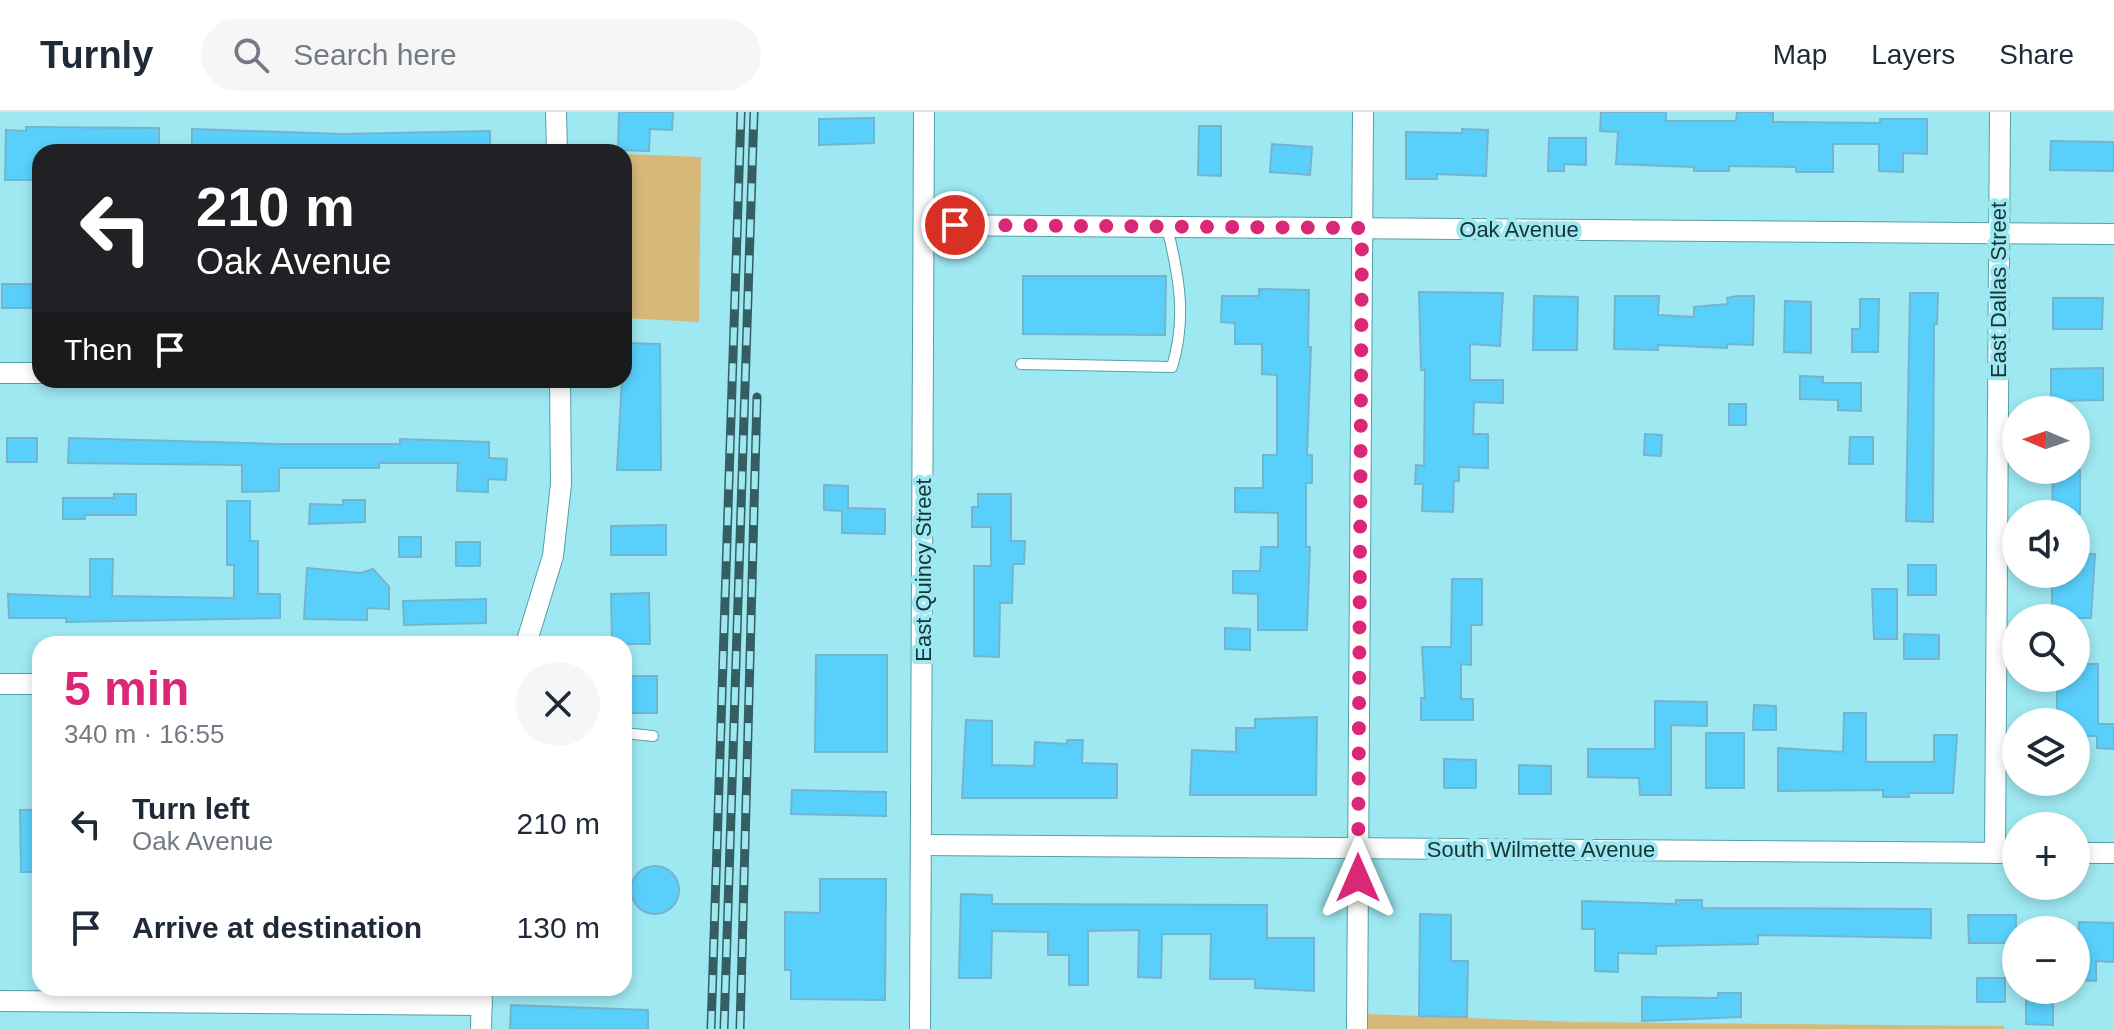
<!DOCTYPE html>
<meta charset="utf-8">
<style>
body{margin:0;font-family:Helvetica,sans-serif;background:#f6f6f7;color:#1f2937;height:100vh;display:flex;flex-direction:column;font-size:30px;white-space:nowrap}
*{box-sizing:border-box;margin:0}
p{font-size:26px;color:#747a83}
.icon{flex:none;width:44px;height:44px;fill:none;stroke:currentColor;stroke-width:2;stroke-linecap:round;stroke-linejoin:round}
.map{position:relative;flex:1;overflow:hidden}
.details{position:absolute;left:32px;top:524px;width:600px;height:360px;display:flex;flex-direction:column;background:#fff;border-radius:24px;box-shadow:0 4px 12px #0003}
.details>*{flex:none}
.banner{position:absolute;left:32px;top:32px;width:600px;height:244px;border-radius:24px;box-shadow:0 4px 12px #0003;background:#202124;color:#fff;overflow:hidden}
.needle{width:52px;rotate:272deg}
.buttons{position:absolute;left:2002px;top:284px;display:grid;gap:16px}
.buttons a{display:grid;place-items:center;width:88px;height:88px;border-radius:50%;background:#fff;box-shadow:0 4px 12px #0003;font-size:40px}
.pin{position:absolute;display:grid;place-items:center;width:68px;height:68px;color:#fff;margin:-34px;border:4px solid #fff;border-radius:50%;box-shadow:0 2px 8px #0007}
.me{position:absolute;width:88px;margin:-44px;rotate:0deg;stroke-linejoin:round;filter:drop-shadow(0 0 6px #0008)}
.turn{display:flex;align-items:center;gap:28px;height:168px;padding:0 32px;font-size:36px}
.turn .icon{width:104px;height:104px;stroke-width:2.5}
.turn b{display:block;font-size:56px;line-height:68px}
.then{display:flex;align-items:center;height:76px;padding:0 32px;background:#0003;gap:16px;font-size:30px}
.round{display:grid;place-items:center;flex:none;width:84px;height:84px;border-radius:42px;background:#f6f6f7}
.headline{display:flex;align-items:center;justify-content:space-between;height:136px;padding:0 32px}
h1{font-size:48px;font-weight:700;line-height:60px;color:#db2777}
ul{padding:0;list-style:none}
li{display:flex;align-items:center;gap:24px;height:104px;padding:0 32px}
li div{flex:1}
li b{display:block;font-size:30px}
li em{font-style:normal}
header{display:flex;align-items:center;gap:48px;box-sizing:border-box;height:112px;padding:0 40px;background:#fff;border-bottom:2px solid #e0e1e3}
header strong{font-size:38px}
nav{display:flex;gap:44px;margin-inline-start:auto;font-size:28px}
.search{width:560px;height:72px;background:#f6f6f7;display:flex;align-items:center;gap:20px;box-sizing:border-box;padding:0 28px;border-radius:44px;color:#747a83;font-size:30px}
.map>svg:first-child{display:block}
.green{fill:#d6b879}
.building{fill:#59d0fc;stroke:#75b4ce;stroke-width:2}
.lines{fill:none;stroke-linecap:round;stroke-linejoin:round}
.service-casing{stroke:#569fa8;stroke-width:12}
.minor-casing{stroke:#569fa8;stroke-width:22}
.service{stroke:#fff;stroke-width:10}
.minor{stroke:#fff;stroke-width:20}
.rail-casing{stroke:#355e63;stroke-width:9}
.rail{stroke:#9ee8f1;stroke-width:6;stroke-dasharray:18;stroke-linecap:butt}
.route{stroke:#db2777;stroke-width:14;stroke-dasharray:0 25.2}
.labels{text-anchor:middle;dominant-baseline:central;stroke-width:8;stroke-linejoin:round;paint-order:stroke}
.street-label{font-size:22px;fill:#153437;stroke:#9ee8f1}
</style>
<header>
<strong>Turnly</strong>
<div class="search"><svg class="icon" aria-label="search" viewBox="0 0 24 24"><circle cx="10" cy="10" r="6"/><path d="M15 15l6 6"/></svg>Search here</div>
<nav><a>Map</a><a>Layers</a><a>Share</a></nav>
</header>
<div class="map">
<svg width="2114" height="917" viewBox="0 0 2114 917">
<rect width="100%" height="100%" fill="#9ee8f1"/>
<g class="green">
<path d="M624,42L701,45L699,210L624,206Z"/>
<path d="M1368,902L1574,910L2004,914V917H1367Z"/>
</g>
<g class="building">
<path d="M619,0H673L672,18L650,17L649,39L618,38Z"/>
<path d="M1601,0H1666V9H1736L1737,0H1773V10L1880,11V7H1927V42L1903,41V60L1879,59V32H1833V60H1796V55L1729,54V59H1694V55L1616,52L1618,20L1600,19Z"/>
<path d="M874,6V31L819,33V7Z"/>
<path d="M1199,14H1221V64L1198,63Z"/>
<path d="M26,15L159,16V40H40V68H5L6,18L26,19Z"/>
<path d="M192,17L342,22L490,19V40H192Z"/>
<path d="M1462,17L1488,18L1486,64L1437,62V67H1406V20L1462,21Z"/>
<path d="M1549,26H1586V53L1564,52V59H1548Z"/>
<path d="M2051,29L2114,30V59L2050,58Z"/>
<path d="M1272,32L1312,35L1310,63L1270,60Z"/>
<path d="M1023,164H1166L1165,223L1023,222Z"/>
<rect x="2" y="172" width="30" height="24"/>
<path d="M1259,177L1309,178L1308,235H1311L1307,343H1312V371H1306V435H1310L1307,518H1258V482L1233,481V459H1260L1261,435H1278V401L1235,400V376H1263V343H1277V263L1262,262V232H1235V211L1221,210L1222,184H1259Z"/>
<path d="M1419,180L1503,181L1500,234L1470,232V268H1503V291L1474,290L1473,322H1488V356L1459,355V369H1454L1453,400L1422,399L1423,372H1415L1416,353L1424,354L1425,258H1421Z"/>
<path d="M1910,181H1938L1937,212H1934L1933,410L1906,409Z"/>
<path d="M1534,184L1578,185L1577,238H1533Z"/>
<path d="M1615,184H1659L1658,203L1694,205V195L1728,192L1727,186L1737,184H1754L1753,233L1727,232V236L1658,233V238L1614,237Z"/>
<path d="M2053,186H2103L2102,217H2053Z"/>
<path d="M1860,187H1879L1878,240H1852V217H1860Z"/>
<path d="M1785,189L1811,190V241L1784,240Z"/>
<path d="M624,231L660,232L661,358H617Z"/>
<path d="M2103,256V288L2051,289V257Z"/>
<path d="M1800,264L1823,265V271H1861V299L1838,298V288L1800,287Z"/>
<rect x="1729" y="292" width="17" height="21"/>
<path d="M1645,322L1662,323L1661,344L1644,343Z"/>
<path d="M1850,325H1873V352H1849Z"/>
<rect x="7" y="326" width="30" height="24"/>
<path d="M69,326L279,332H400V327L489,330V346L507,347L506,368L488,367V380L457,379L458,351H379V356H279V379L242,380V353L68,351Z"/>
<path d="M2053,358H2080V402H2052Z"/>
<path d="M824,373L848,374V396L885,397V422L842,421V399L824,398Z"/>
<path d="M114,382H136V403H85V407H63V386H114Z"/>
<path d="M978,382H1011V429H1025L1024,452H1013L1012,491H1000L999,545L974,544V454H991V415H972V395H978Z"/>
<path d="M343,388H365V410L309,412L310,392L343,393Z"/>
<path d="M227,389H250V429H258V482H280V506L66,510V506H9L8,482L90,485V447H113L112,484L234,486V453H227Z"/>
<path d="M666,413V443H611V414Z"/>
<rect x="399" y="425" width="22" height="20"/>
<rect x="456" y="430" width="24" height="24"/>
<path d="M2076,442H2095L2091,506H2052V462H2076Z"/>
<rect x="1908" y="453" width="28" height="30"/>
<path d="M307,456L361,461L373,457L389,475V497L367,496V508L304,507Z"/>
<path d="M1452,467H1482V513H1471V553L1461,552V587H1473V608H1421V586H1425L1422,535H1451Z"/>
<path d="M1872,477H1897V527H1874Z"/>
<path d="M649,481L650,532H612L611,482Z"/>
<path d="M486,487V511L404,513L403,489Z"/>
<path d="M1225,516L1250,517V538L1225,537Z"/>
<path d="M1904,522L1939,523V547H1904Z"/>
<path d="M816,543H887V640H815Z"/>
<path d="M2076,552H2098V612H2114V637L2097,636V624H2076V610H2057V566H2076Z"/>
<rect x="624" y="564" width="33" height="37"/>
<path d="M1655,589L1707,590V614L1671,613V683H1640L1639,666L1588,665V637H1655Z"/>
<path d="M1754,593L1776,594V618H1753Z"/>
<path d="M1844,601H1866V650H1934V623H1957L1953,681H1909V685H1883V678L1778,679V636L1843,640Z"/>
<path d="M1317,605L1316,683H1190L1192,638L1236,640V616H1255V607Z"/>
<path d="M966,608L992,609V653L1034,654L1035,630L1067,632V628H1083L1082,651L1117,652V686H962Z"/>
<rect x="1706" y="621" width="38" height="55"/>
<path d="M1444,647L1476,648V676H1444Z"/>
<path d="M1519,653L1551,654V682H1519Z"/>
<path d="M792,678L886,680V704L791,702Z"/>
<path d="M20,698H40V760H21Z"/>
<circle cx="655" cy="778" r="24"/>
<path d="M820,767H886L885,888L791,887V858H785V800L820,801Z"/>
<path d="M961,782L992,783V792L1267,793V826H1314V879L1255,876V867H1210L1211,822H1162L1161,866L1138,865L1139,818L1088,819V873H1069V843H1048V820L992,819L991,866H959Z"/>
<path d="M1676,788H1702V796L1931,797V826L1758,823V832L1656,834V842L1618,841V860L1595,859V817H1582V789L1676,792Z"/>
<path d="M1420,802L1451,803V849H1468L1467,905L1419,904Z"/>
<path d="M1968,803H2016V831H1969Z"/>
<path d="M2079,810L2114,811V850L2096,849V869L2076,868Z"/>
<rect x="1977" y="866" width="28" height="24"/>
<path d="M1718,881H1741V905L1642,909V885L1718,886Z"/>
<path d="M2026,886H2053V913L2026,912Z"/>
<path d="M511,893L648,898V917H510Z"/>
</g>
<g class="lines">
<defs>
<g id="service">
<path d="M1021,252L1172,255C1187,206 1179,164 1167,115"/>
<path d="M624,621L653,624"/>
</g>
<g id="minor">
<path d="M556,0L557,40"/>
<path d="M925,113L2114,122"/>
<path d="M0,261H40"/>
<path d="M526,532L553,444L561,372L560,268"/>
<path d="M0,572H40"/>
<path d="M921,733L2016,741"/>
<path d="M1995,741L2000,0"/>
<path d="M2076,741H2114"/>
<path d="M0,889L482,893"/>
<path d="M481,917L482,876"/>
<path d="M920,917L924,0"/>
<path d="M1357,917L1363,0"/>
</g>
</defs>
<use href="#service" class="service-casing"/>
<use href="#minor" class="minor-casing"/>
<use href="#service" class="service"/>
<use href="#minor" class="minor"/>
<defs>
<g id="rail">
<path d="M711,917L741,0"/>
<path d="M724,917L754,0"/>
<path d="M740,917L757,285"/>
</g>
</defs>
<use href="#rail" class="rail-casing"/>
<use href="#rail" class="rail"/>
</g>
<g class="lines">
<path class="route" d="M955,113L1362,116L1358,766"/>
</g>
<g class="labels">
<g class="street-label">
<text x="1519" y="117">Oak Avenue</text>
<text transform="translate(1998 178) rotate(-90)">East Dallas Street</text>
<text transform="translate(923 458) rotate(-90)">East Quincy Street</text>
<text x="1541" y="737">South Wilmette Avenue</text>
</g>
</g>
</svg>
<div class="buttons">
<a><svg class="needle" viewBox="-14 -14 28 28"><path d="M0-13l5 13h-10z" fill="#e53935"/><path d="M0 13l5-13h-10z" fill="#747a83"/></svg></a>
<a><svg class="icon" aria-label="sound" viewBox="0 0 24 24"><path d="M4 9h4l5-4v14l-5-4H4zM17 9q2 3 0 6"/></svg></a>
<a><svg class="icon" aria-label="search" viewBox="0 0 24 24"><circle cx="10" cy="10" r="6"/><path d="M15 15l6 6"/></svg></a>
<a><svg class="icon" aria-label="layers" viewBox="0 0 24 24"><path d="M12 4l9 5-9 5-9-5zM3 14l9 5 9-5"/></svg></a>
<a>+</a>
<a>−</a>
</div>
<div class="pin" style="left:955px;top:113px;background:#d93025"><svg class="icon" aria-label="arrive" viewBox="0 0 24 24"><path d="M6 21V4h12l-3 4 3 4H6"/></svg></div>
<svg class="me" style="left:1358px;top:766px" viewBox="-20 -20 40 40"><path d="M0-17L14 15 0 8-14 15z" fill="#db2777" stroke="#fff" stroke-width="4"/></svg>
<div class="banner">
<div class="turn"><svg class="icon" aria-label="left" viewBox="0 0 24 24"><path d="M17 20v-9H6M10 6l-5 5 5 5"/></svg><div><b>210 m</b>Oak Avenue</div></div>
<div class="then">Then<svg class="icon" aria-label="arrive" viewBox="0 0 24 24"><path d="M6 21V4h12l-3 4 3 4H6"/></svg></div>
</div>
<section class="details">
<div class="headline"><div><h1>5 min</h1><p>340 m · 16:55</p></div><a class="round"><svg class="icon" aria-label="close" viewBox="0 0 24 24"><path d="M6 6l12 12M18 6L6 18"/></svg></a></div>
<ul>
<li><svg class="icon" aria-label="left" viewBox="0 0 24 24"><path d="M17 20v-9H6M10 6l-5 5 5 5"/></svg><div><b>Turn left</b><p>Oak Avenue</p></div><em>210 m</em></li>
<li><svg class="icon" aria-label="arrive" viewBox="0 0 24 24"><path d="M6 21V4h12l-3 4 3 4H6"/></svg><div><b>Arrive at destination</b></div><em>130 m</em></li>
</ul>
</section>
</div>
